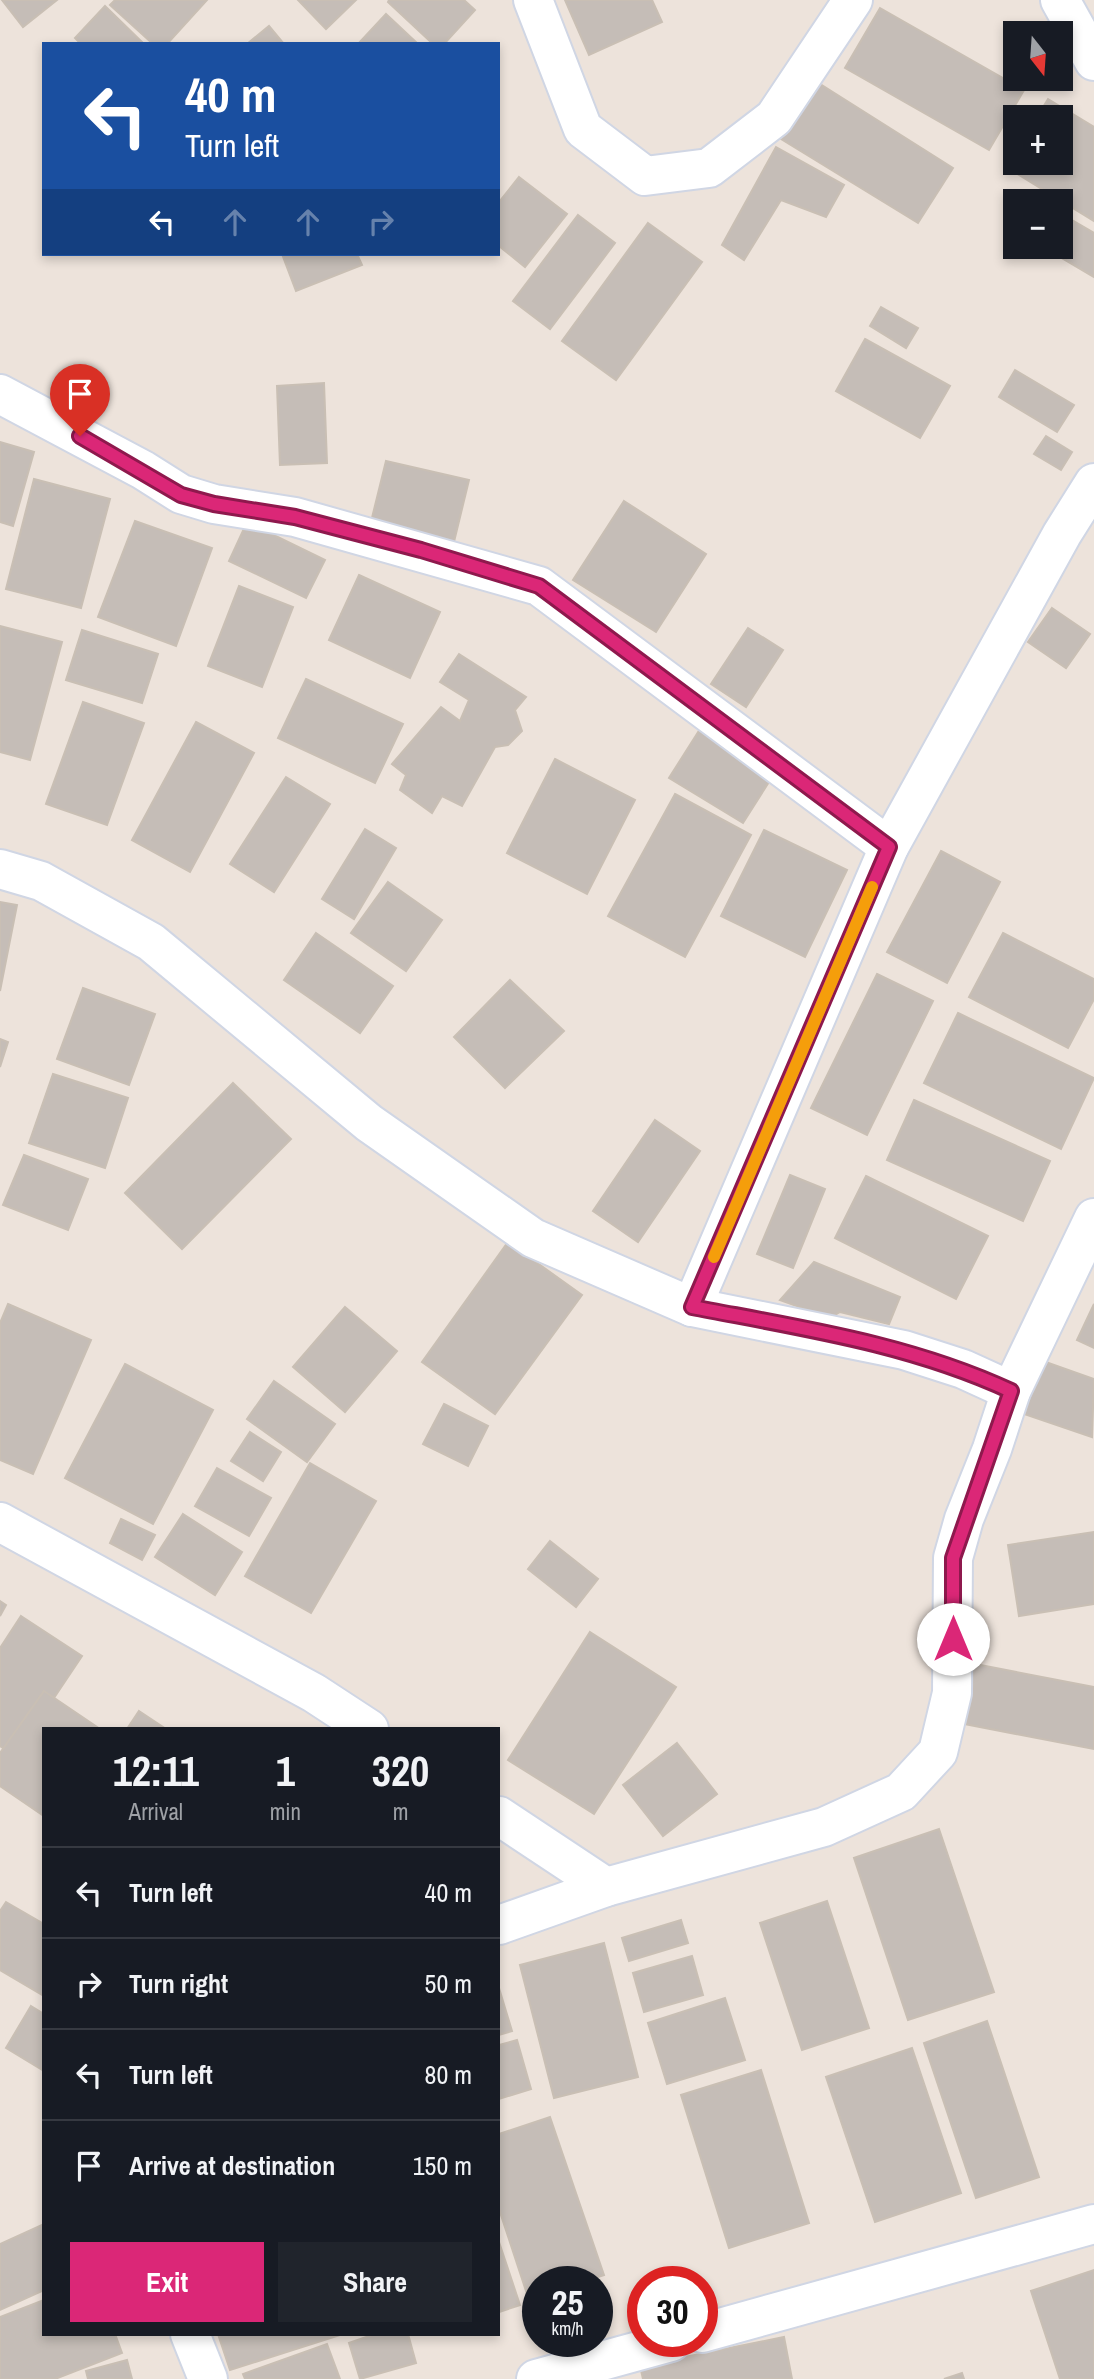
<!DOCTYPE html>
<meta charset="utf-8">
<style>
body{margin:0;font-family:"Archivo Narrow",sans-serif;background:#20242c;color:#f1f3f6;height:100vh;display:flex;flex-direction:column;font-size:26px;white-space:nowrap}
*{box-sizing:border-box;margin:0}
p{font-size:23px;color:#9ea1a6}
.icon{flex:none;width:38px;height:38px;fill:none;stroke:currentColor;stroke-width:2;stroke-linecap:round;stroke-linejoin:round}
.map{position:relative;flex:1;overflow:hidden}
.details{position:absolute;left:42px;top:1727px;width:458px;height:609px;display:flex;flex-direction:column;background:#171b24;border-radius:0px;box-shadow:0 4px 10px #0003}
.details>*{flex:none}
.banner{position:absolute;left:42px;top:42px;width:458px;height:214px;border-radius:0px;box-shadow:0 4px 10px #0003;background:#1a4fa0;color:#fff;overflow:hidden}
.needle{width:46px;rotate:163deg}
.controls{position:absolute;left:1003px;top:21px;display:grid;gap:14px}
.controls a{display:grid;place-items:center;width:70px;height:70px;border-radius:0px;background:#171b24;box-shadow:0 4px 10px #0003;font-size:35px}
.speed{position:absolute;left:522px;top:2266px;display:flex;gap:14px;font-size:35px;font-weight:700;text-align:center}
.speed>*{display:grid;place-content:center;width:91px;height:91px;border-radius:50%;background:#171b24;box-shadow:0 4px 10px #0003;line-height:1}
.speed small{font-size:18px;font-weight:400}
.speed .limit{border:10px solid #d22;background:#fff;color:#111}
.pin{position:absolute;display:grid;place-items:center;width:60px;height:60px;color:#fff;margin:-72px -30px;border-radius:50% 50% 50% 0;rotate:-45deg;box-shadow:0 0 7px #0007}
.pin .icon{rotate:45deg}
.me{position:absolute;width:77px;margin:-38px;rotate:0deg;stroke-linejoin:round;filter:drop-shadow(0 0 5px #0008)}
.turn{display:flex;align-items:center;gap:24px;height:147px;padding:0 28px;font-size:32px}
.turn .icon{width:91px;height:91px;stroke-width:2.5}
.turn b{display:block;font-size:49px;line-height:60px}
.lanes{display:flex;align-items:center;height:66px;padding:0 28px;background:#0003;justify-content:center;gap:35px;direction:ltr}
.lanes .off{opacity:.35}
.eta{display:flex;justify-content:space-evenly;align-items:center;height:119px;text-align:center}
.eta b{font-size:42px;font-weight:700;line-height:49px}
.button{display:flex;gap:14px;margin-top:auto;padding:14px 28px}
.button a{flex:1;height:80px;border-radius:0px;background:#db2777;color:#fff;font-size:28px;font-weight:700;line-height:80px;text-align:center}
.button a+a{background:#20242c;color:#f1f3f6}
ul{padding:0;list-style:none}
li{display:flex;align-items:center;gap:21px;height:91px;padding:0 28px;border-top:2px solid #363941}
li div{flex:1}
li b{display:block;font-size:26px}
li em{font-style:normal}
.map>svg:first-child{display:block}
.building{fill:#c5bdb7;stroke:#c9bfb4;stroke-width:2}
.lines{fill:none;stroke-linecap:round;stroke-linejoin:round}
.minor-casing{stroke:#d0d6e4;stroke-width:42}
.minor{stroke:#fff;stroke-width:38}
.route-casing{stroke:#8e194d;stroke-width:18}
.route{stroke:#db2777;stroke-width:12}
.slow{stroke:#f59e0b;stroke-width:12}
</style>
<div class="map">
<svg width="1094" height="2379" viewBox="0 0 1094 2379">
<rect width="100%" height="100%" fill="#ede3db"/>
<g class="building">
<path d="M2,0H57L23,27Z"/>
<path d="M115,0H207L167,44H153L110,5Z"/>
<path d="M298,0H356L326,29Z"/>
<path d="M389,0H464L475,10L444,44H433L388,2Z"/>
<path d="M565,0H652L662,22L589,55Z"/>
<path d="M105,6L144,44H81L75,38Z"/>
<path d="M880,8L1024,90L989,150L845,68Z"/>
<path d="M386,14L418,44H358Z"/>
<path d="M269,26L284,44H247Z"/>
<path d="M817,82L953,168L918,223L781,139Z"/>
<path d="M1048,99L1094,127V221L1006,167L1015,153V163H1060V117H1037Z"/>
<path d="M776,147L844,185L826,217L781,200L744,260L722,245Z"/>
<path d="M519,177L567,214L525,267L499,246V202Z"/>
<path d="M1060,213L1094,233V277L1043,247H1060Z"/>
<path d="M578,215L615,243L550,329L513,301Z"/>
<path d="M648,223L702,262L616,380L562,341Z"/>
<path d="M282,254H357L362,265L296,291Z"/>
<path d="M881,307L918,328L906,348L870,326Z"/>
<path d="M865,339L950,386L920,438L836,391Z"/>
<path d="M1015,370L1074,405L1057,432L999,397Z"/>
<path d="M324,383L327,463L280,465L277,386Z"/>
<path d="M1046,436L1072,452L1061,470L1034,454Z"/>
<path d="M0,442L34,452L13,526L0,522Z"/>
<path d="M386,461L469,480L452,550L369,530Z"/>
<path d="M34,479L110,499L81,608L6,589Z"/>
<path d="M624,501L706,554L656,632L573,580Z"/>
<path d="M135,521L212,548L176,646L98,617Z"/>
<path d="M247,522L325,560L306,598L229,561Z"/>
<path d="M359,575L440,612L410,678L329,640Z"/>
<path d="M239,586L293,607L262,687L208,666Z"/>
<path d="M1052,608L1090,634L1066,668L1028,642Z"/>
<path d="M0,626L62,642L30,760L0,752Z"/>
<path d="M748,628L783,650L746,707L711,684Z"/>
<path d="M82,630L158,654L142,703L66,680Z"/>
<path d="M459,654L526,697L515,710L522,731L508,745L495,747L462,806L442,796L432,813L400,790L406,775L392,764L441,707L460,721L469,700L440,682Z"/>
<path d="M306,679L403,724L375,783L278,738Z"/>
<path d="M83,702L144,723L107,825L46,804Z"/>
<path d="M196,722L254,753L190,872L132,840Z"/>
<path d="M700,729L774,774L743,823L669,778Z"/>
<path d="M555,759L635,800L587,894L507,853Z"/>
<path d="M286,777L330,804L274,892L230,864Z"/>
<path d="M675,794L751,835L685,957L608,916Z"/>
<path d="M365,829L396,848L354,919L322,899Z"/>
<path d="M764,830L847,870L805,957L721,916Z"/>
<path d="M941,851L1000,882L947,983L887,952Z"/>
<path d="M388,882L442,920L406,971L351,933Z"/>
<path d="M0,902L17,905L0,991Z"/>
<path d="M316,933L393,986L360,1033L284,980Z"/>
<path d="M1003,933L1094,979V999L1068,1048L969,997Z"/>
<path d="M877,974L933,1001L867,1135L811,1108Z"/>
<path d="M510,980L564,1031L505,1088L454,1037Z"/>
<path d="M83,988L155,1014L129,1085L57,1059Z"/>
<path d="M958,1013L1094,1078L1061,1149L924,1083Z"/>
<path d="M0,1039L8,1042L0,1067Z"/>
<path d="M53,1074L128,1098L105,1168L29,1143Z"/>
<path d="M233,1083L291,1139L182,1249L125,1193Z"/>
<path d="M914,1100L1050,1161L1023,1221L887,1160Z"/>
<path d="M655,1120L700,1151L638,1242L593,1211Z"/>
<path d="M24,1155L88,1179L68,1230L3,1205Z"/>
<path d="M790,1175L825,1189L793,1268L757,1254Z"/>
<path d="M866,1176L988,1236L956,1299L835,1238Z"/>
<path d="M508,1242L582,1295L495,1414L422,1362Z"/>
<path d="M814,1262L900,1297L889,1324L840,1312L830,1318L780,1300Z"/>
<path d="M8,1304L91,1340L33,1474L0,1460V1323Z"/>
<path d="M1094,1304V1348L1077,1340Z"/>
<path d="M345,1307L397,1351L345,1412L293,1367Z"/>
<path d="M1040,1360L1094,1379L1092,1437L1021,1413Z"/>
<path d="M125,1364L213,1410L153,1524L65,1478Z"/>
<path d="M274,1381L335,1424L307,1462L247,1419Z"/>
<path d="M444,1404L488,1426L468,1466L423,1444Z"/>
<path d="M250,1432L281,1452L263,1481L231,1461Z"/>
<path d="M310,1463L376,1501L311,1613L245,1576Z"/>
<path d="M217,1468L271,1498L249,1536L195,1506Z"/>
<path d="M183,1514L242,1552L215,1595L155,1557Z"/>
<path d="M121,1519L155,1535L142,1560L110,1543Z"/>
<path d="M1094,1532V1604L1019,1616L1008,1545Z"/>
<path d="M550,1541L598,1579L576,1607L528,1569Z"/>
<path d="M0,1601L6,1605L0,1616Z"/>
<path d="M21,1616L82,1656L15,1756L0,1746V1648Z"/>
<path d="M590,1632L676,1687L594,1814L508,1760Z"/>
<path d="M970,1663L1094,1687V1749L959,1723Z"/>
<path d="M44,1691L100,1729H44V1816L0,1786V1753Z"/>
<path d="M139,1711L166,1729H127Z"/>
<path d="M677,1743L717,1794L663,1836L623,1785Z"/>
<path d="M939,1829L994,1992L908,2020L854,1858Z"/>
<path d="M827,1901L869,2028L802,2050L760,1923Z"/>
<path d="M6,1902L44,1924V1996L0,1970V1911Z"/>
<path d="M681,1920L688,1943L629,1961L622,1938Z"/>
<path d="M604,1943L638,2077L554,2098L520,1965Z"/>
<path d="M692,1956L703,1995L644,2012L633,1973Z"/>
<path d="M499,1988L512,2031L499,2035Z"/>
<path d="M725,1998L745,2060L667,2084L648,2023Z"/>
<path d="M31,2006L44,2014V2071L6,2048Z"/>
<path d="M987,2021L1039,2177L976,2198L924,2043Z"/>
<path d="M517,2040L531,2089L499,2099V2045Z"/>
<path d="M912,2048L961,2193L875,2222L826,2077Z"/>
<path d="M761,2070L809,2223L729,2248L681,2095Z"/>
<path d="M550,2117L604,2275L582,2282H537V2297L529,2300L499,2209V2134Z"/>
<path d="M44,2224V2290L0,2310V2244Z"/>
<path d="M499,2242L520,2305L499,2312Z"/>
<path d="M1094,2270V2379H1060L1031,2291Z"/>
<path d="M44,2300V2334H115L122,2353L55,2379H0V2317Z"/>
<path d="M218,2334H343L230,2370Z"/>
<path d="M375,2334H408L416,2363L360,2379L349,2343Z"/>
<path d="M784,2337L792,2379H643L640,2366Z"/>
<path d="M327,2344L340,2379H245L243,2374Z"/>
<path d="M127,2360L132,2379H88L86,2371Z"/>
<path d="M962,2373L964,2379H944Z"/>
</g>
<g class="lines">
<defs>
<g id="minor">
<path d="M533,0L583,129L645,176L709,168L774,118L853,0"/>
<path d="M1060,0L1094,61"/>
<path d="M0,394L143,470L181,494L214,504L295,517L539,586L889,847"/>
<path d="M0,869L41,881L151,942L369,1123L533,1238L692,1307L904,1350L963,1369L1011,1391"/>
<path d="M692,1307L889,847L1062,534L1094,483"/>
<path d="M0,1522L314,1693L369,1729"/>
<path d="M499,1816L606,1887"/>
<path d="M499,1925L606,1887L824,1827L901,1792L938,1752L952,1693L953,1558L964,1519L992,1449L1011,1391L1094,1218"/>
<path d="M702,2333L1094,2224"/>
<path d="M190,2334L208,2379"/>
<path d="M536,2379L671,2342"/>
</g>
</defs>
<use href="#minor" class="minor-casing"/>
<use href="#minor" class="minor"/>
</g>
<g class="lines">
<defs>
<path id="route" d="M80,436L181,495L214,504L295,517L421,550L539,586L889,847L692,1307C801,1328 910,1344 1011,1391L953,1558V1639"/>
</defs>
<use href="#route" class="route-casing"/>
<use href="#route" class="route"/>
<path class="slow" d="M714,1257L872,887"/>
</g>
</svg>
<div class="controls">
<a><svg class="needle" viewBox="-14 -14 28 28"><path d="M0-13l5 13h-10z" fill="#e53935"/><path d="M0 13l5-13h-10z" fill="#9ea1a6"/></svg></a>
<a>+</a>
<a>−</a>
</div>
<div class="speed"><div>25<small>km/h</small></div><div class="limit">30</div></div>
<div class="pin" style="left:80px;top:436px;background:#d93025"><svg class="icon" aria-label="arrive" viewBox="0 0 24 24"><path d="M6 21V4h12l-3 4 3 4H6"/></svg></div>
<svg class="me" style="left:953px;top:1639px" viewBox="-20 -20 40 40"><circle r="19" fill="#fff"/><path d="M0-13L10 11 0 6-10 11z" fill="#db2777"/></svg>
<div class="banner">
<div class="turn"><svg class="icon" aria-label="left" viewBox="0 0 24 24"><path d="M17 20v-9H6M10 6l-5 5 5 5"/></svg><div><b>40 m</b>Turn left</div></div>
<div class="lanes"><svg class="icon" aria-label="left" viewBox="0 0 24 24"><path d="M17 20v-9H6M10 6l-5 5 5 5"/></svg><svg class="icon off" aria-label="ahead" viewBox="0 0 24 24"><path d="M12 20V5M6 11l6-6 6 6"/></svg><svg class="icon off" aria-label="ahead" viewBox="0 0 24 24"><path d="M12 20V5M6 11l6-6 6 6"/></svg><svg class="icon off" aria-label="right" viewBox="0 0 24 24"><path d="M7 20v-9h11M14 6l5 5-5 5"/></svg></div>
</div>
<section class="details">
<div class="eta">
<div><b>12:11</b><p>Arrival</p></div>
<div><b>1</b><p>min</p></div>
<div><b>320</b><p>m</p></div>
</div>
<ul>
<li><svg class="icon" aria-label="left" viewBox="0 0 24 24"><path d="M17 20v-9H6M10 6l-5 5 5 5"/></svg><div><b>Turn left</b></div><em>40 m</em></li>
<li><svg class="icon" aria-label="right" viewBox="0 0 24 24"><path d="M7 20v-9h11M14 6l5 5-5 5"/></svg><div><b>Turn right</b></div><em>50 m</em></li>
<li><svg class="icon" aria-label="left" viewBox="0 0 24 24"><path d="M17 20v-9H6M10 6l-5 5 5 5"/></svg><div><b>Turn left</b></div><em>80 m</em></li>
<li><svg class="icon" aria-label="arrive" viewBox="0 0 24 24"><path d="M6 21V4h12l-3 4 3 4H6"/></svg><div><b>Arrive at destination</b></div><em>150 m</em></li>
</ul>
<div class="button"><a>Exit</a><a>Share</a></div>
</section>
</div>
